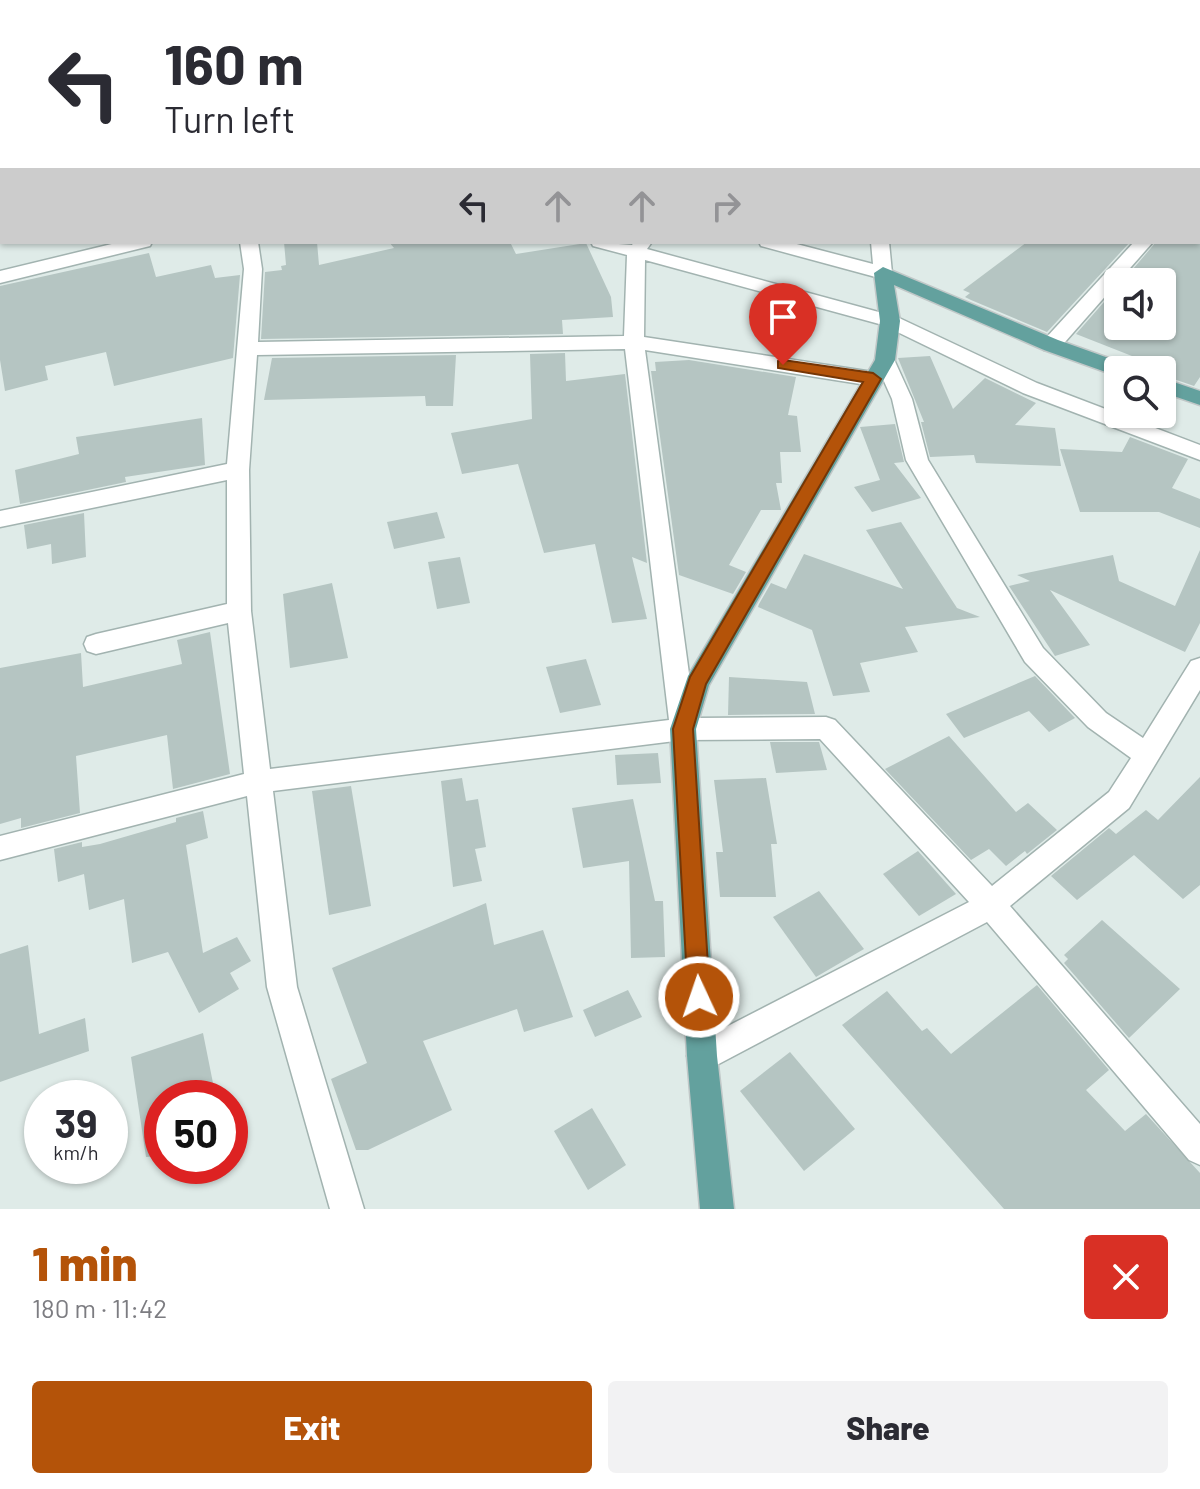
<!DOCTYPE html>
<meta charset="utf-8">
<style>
body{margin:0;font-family:Barlow,sans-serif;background:#f2f2f3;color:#2b2b33;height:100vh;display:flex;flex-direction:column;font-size:30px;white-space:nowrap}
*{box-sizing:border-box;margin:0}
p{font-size:26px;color:#7c7c81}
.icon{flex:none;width:44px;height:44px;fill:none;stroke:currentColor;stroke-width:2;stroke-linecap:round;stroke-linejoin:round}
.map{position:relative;height:1209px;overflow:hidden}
.side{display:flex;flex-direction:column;background:#fff;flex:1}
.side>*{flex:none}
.banner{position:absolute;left:0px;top:0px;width:1200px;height:244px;box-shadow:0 2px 6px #0004;background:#fff;color:#2b2b33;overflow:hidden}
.tools{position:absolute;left:1104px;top:268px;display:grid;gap:16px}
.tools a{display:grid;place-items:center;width:72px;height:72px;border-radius:8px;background:#fff;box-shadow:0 2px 6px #0004;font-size:40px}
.speed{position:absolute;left:24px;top:1080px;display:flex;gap:16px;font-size:40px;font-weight:700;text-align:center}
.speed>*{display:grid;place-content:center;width:104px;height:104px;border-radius:50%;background:#fff;box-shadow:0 2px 6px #0004;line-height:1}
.speed small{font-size:20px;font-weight:400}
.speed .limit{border:12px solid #d22;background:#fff;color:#111}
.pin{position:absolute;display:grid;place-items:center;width:68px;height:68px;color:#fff;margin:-82px -34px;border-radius:50% 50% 50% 0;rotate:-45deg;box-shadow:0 0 8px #0007}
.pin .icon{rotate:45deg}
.me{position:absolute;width:88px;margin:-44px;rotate:357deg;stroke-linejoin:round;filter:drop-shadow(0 0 6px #0008)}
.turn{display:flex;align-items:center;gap:28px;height:168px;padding:0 32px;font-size:36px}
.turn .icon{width:104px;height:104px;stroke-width:2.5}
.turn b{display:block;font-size:56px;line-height:68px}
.lanes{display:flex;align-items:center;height:76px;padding:0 32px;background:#0003;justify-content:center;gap:40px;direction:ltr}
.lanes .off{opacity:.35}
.round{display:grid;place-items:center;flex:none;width:84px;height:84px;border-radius:8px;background:#f2f2f3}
.overview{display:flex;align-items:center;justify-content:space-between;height:136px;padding:0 32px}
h1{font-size:48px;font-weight:800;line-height:60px;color:#b45309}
.button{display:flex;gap:16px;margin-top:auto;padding:16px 32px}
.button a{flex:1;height:92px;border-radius:8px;background:#b45309;color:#fff;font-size:32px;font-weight:800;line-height:92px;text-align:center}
.button a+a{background:#f2f2f3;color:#2b2b33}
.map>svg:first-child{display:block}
.building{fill:#b5c5c2}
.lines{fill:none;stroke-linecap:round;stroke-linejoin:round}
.minor-casing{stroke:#a2b3b0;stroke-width:3}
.major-casing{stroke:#c1c8c8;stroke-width:3}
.minor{fill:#fff;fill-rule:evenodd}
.major{fill:#63a19e;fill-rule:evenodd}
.route{fill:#b45309;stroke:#753606;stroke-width:2}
</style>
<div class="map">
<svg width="1200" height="1209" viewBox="0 0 1200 1209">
<rect width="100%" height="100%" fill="#dfebe8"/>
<g class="building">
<path d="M284,242H317L319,265L394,248L389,242H510L516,254L586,243L611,297L613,317L562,320L563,334L261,339L265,272L282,270L281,266L286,265Z"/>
<path d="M1027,242H1130L1047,332L971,300L965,297L970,293L963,290Z"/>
<path d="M1156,242H1200V377L1194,386L1162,375V370H1144L1132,365L1137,358L1076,334L1118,286V326H1162V282H1122Z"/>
<path d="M149,253L156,277L211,265L215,278L240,275L233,358L114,386L106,352L45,366L48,380L5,391L0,360V286Z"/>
<path d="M565,353L566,381L625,374L647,563L632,557L647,619L612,623L595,544L544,553L518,464L462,474L451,433L532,419L530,354Z"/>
<path d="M456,355L453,406H426L425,396L264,400L272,358Z"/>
<path d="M930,356L953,409L985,378L1036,403L1015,425L1055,428L1061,466L976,463L974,455L930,457L921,422H924L898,358Z"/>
<path d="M689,360L796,377L788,415L797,416L801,452H780L782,483H776L781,510H761L729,565L746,572L733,594L679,575L651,371H656L655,362Z"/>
<path d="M202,418L205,465L125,477L126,482L20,504L15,470L79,454L76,437Z"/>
<path d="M895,424L904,462L894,463L921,498L872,512L854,487L880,480L860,427Z"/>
<path d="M1130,437L1188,459L1172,488L1200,499V528L1159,512H1080L1060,449L1122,452Z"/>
<path d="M437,512L445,538L394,549L387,522Z"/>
<path d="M84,513L86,557L52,564L51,544L27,549L24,525Z"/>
<path d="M901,522L957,608L980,617L905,627L918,652L860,663L870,692L833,696L812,630L758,607L759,604L771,583L786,589L804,554L903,589L866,530Z"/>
<path d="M1200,550V623L1185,652L1050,590L1090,645L1055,656L1009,586L1030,581L1017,575L1113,555L1119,581L1175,606Z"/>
<path d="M460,557L470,603L437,609L428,562Z"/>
<path d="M332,583L348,658L290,668L283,594Z"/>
<path d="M210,632L230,774L173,789L167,735L76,756L80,813L21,828V818L0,824V668L81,653L83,687L182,664L177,640Z"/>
<path d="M586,659L601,705L560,713L546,667Z"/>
<path d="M1035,676L1075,718L1049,732L1029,711L964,738L946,714Z"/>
<path d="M729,677L807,682L815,714L728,715Z"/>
<path d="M949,736L1016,812L1028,803L1057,830L1027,854L1025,851L1006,866L989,849L971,860L885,769Z"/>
<path d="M770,742H819L827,770L776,773Z"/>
<path d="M658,753L661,783L617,785L615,755Z"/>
<path d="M1200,777V885L1183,899L1134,855L1077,900L1051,876L1109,828L1116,834L1146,810L1158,820Z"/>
<path d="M462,778L466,801L478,799L486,847L475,849L482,881L453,887L441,781Z"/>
<path d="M766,778L777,844H771L776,897H720L716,852H723L714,780Z"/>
<path d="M351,786L371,906L329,915L312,791Z"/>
<path d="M633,799L655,901H663L665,957L631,958L629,861L583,868L572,808Z"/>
<path d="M203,811L208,838L186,845L203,953L237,937L251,961L230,973L239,989L199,1013L168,952L132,963L124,899L89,910L84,874L58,882L54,849L82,842V847L100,844L176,822V818Z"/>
<path d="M918,851L956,894L919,916L883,874Z"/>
<path d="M819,891L864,949L816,977L773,917Z"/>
<path d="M486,903L494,945L543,930L573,1017L524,1032L517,1009L423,1041L452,1110L368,1150H356L331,1079L367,1063L332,968Z"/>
<path d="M1102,920L1180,989L1129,1038L1064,963L1068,959L1064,955Z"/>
<path d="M28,945L39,1034L85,1018L89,1051L0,1082V954Z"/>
<path d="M1037,985L1109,1070L1086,1090L1125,1131L1146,1114L1200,1173V1209H1004L842,1025L887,991L922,1031L927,1028L951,1054Z"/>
<path d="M628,990L642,1017L595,1037L583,1010Z"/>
<path d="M203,1033L216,1098H162V1156L146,1157L131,1057Z"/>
<path d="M790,1052L855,1129L804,1171L740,1091Z"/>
<path d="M592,1108L626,1165L588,1190L554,1131Z"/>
</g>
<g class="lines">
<defs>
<g id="minor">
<rect x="270" y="0" width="14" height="2"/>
<rect x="556" y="0" width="14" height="2"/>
<rect x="850" y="0" width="14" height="2"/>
<path d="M1146,0H1164L1165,2H1147Z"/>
<rect x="0" y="9" width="2" height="8"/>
<rect x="1198" y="13" width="2" height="10"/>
<rect x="0" y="108" width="2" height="10"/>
<rect x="0" y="139" width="2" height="10"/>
<path d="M120,242H152L150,246L0,283V271Z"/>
<path d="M240,242H258L262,269L258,342L624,336L627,255L593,246L591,242L632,245L634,242H652L647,249L897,317L1037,383L1200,445V460L1023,393L883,325L645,260L644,337L873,372L882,378L875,360L878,355H892L912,399L928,460L1043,648L1106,713L1143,738L1191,661L1200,658V690L1129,808L1010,906L1200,1124V1165L1189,1160L987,922L713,1067L702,1071L691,1067L687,1056L691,1045L969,902L820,739L683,740L273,791L297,987L364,1209H330L267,987L247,796L0,860V836L244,774L228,623L96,654L87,651L84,644L87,637L96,634L227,604V480L0,527V511L227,464L244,269ZM625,349L669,720L270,769L251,611L249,470L257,355ZM645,350L873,386L883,379L892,399L906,460L1025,662L1088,727L1131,758L1109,792L992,886L835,720L826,717L695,718Z"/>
<path d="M759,242H789L873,264L871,242H889L892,273L883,279L761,246Z"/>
<path d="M1134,242H1153L1058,350H1044L1041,345L1044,340Z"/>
</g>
<g id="major">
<path d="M883,267L1058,340L1128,365L1131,370H1118V376L1114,375L1044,350L894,285L900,321L895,360L709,685L696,729L717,1056L734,1209H700L687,1056L670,729L688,676L875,360L880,321L874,273Z"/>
<path d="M1162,378L1200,391V405L1162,392Z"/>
</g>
</defs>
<use href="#minor" class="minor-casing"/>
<use href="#major" class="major-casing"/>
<use href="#minor" class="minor"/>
<use href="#major" class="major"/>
</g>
<path class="route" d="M783,360L873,373L881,379L706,684L693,729L710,997L707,1005L699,1008L691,1005L688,997L673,729L690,677L863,382L778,368V361Z"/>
</svg>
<div class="tools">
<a><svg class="icon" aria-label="sound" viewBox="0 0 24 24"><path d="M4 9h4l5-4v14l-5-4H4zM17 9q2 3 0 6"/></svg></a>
<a><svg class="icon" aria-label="search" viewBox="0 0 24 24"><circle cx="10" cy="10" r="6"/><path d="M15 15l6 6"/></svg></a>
</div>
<div class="speed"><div>39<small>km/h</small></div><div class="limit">50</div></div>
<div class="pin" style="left:783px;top:365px;background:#d93025"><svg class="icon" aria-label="arrive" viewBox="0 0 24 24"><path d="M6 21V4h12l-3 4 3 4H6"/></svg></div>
<svg class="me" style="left:699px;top:997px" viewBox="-20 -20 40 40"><circle r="17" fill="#b45309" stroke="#fff" stroke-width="3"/><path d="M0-11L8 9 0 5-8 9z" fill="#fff"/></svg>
<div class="banner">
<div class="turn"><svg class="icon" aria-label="left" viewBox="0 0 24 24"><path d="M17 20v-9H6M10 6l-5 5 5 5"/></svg><div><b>160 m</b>Turn left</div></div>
<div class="lanes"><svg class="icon" aria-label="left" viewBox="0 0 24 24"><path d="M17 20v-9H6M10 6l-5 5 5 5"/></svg><svg class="icon off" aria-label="ahead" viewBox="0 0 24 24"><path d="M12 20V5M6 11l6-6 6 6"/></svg><svg class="icon off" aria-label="ahead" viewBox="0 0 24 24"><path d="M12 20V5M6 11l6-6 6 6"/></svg><svg class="icon off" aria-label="right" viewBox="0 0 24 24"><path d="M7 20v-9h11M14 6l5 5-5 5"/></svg></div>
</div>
</div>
<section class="side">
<div class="overview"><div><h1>1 min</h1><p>180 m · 11:42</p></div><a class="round" style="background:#d93025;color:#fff"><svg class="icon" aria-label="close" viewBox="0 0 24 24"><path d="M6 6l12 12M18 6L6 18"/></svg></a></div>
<div class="button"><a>Exit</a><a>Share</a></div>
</section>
